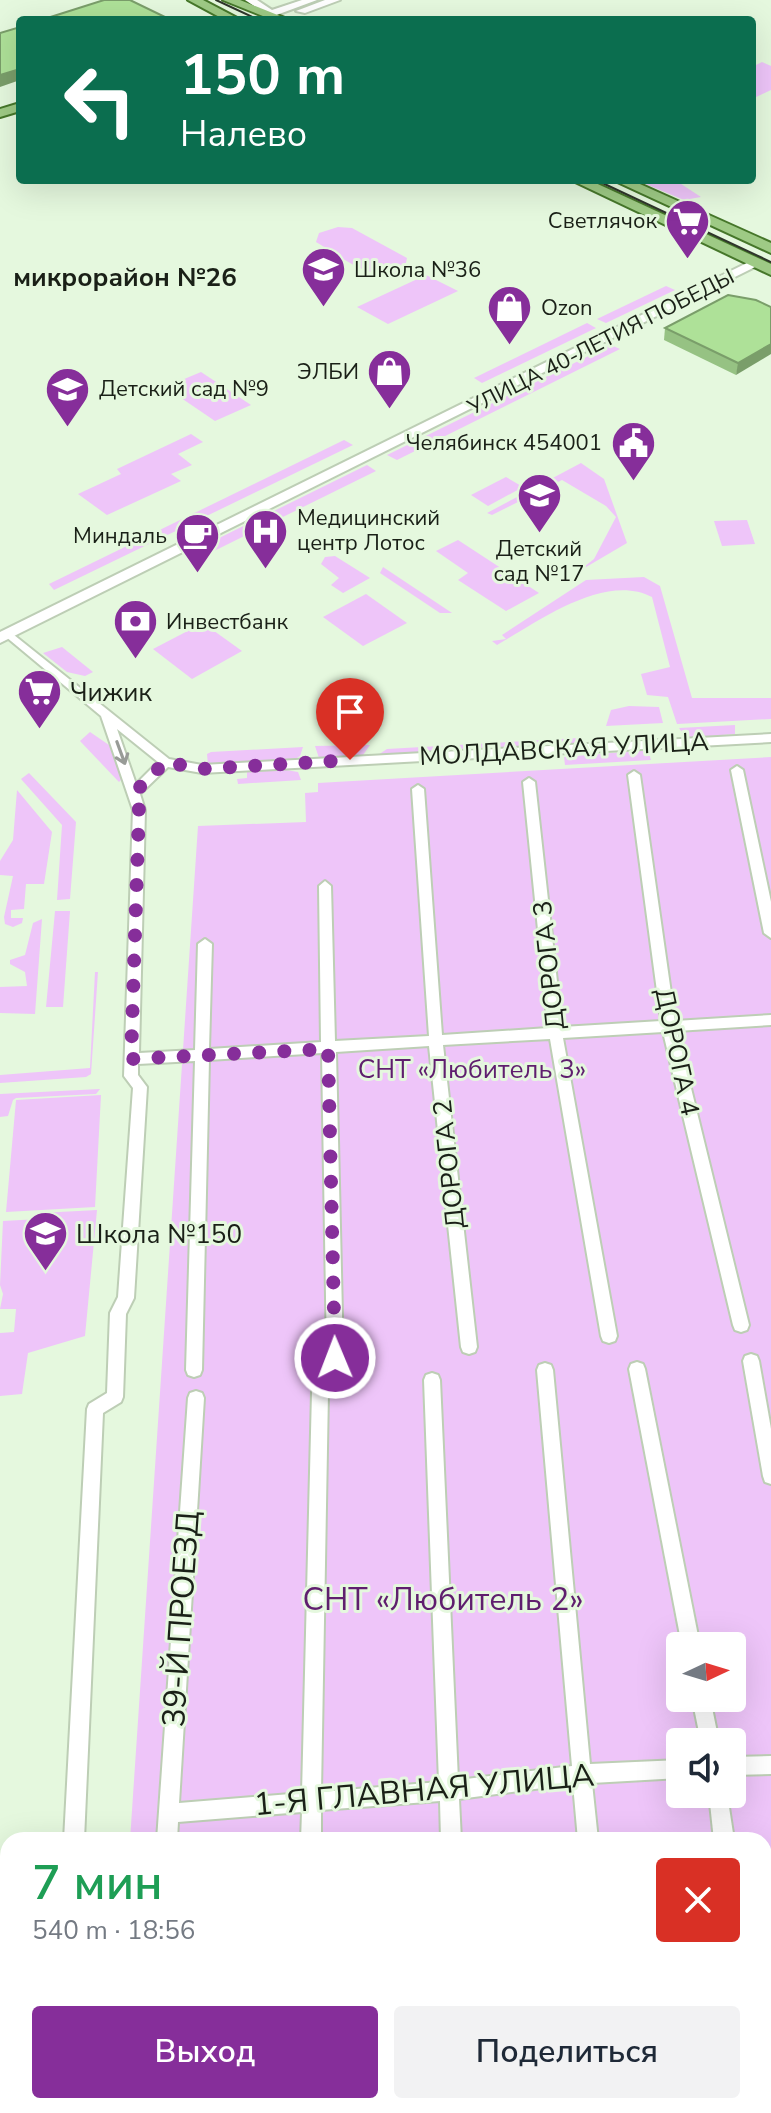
<!DOCTYPE html>
<html lang="ru">
<meta charset="utf-8">
<style>
body{margin:0;font-family:"Nunito Sans",sans-serif;background:#f2f2f3;color:#1f2937;height:100vh;display:flex;flex-direction:column;font-size:30px;white-space:nowrap}
*{box-sizing:border-box;margin:0}
p{font-size:26px;color:#747a83}
.icon{flex:none;width:44px;height:44px;fill:none;stroke:currentColor;stroke-width:2;stroke-linecap:round;stroke-linejoin:round}
.map{position:relative;flex:1;overflow:hidden}
.sheet{position:absolute;left:0px;top:1832px;width:772px;height:282px;display:flex;flex-direction:column;background:#fff;border-radius:24px 24px 0 0;box-shadow:0 8px 32px #0002}
.sheet>*{flex:none}
.guide{position:absolute;left:16px;top:16px;width:740px;height:168px;border-radius:8px;box-shadow:0 8px 32px #0002;background:#0b6e4f;color:#fff;overflow:hidden}
.needle{width:52px;rotate:86deg}
.controls{position:absolute;left:666px;top:1632px;display:grid;gap:16px}
.controls a{display:grid;place-items:center;width:80px;height:80px;border-radius:8px;background:#fff;box-shadow:0 8px 32px #0002;font-size:40px}
.pin{position:absolute;display:grid;place-items:center;width:68px;height:68px;color:#fff;margin:-82px -34px;border-radius:50% 50% 50% 0;rotate:-45deg;box-shadow:0 0 8px #0007}
.pin .icon{rotate:45deg}
.me{position:absolute;width:88px;margin:-44px;rotate:359deg;stroke-linejoin:round;filter:drop-shadow(0 0 6px #0008)}
.turn{display:flex;align-items:center;gap:28px;height:168px;padding:0 32px;font-size:36px}
.turn .icon{width:104px;height:104px;stroke-width:2.5}
.turn b{display:block;font-size:56px;line-height:68px}
.round{display:grid;place-items:center;flex:none;width:84px;height:84px;border-radius:8px;background:#f2f2f3}
.headline{display:flex;align-items:center;justify-content:space-between;height:136px;padding:0 32px}
h1{font-size:48px;font-weight:600;line-height:60px;color:#1e9e55}
.primary-button{display:flex;gap:16px;margin-top:auto;padding:16px 32px}
.primary-button a{flex:1;height:92px;border-radius:8px;background:#862e9a;color:#fff;font-size:32px;font-weight:600;line-height:92px;text-align:center}
.primary-button a+a{background:#f2f2f3;color:#1f2937}
.map>svg:first-child{display:block}
.green{fill:#eec5f9;fill-rule:evenodd}
.lines{fill:none;stroke-linecap:round;stroke-linejoin:round}
.street-casing{stroke:#bdceb5;stroke-width:4}
.secondary-casing{stroke:#bdceb5;stroke-width:4}
.primary-casing{stroke:#46772a;stroke-width:4}
.street{fill:#fff;fill-rule:evenodd}
.secondary{fill:#fff;fill-rule:evenodd}
.primary{fill:#9eca85;fill-rule:evenodd}
.tram{stroke:#2f362b;stroke-width:2}
.wall{fill:#96c283}
.shaded-wall{fill:#7a9e6a}
.building{fill:#aee198;stroke:#7a9e6a;stroke-width:2}
.oneway{stroke:#989b97}
.route{stroke:#862e9a;stroke-width:14;stroke-dasharray:0 25.2}
.labels{text-anchor:middle;dominant-baseline:central;stroke-width:6;stroke-linejoin:round;paint-order:stroke}
.far-poi-label{font-size:22px;fill:#1a2017;stroke:#e5f8de;text-anchor:start}
.far-street-label{font-size:22px;fill:#1a2017;stroke:#e5f8de}
.far-quarter-label{font-size:26px;font-weight:bold;fill:#1a2017;stroke:#e5f8de}
.poi-label{font-size:26px;fill:#1a2017;stroke:#e5f8de;text-anchor:start}
.street-label{font-size:26px;fill:#1a2017;stroke:#e5f8de}
.park-label{font-size:26px;fill:#5f1e6e;stroke:#e5f8de}
.near-park-label{font-size:32px;fill:#5f1e6e;stroke:#e5f8de}
.near-street-label{font-size:32px;fill:#1a2017;stroke:#e5f8de}
</style>
<div class="map">
<svg width="771" height="2113" viewBox="0 0 771 2113">
<rect width="100%" height="100%" fill="#e5f8de"/>
<g class="green">
<path d="M762,62L771,66V90L752,99V67Z"/>
<path d="M636,180H675L701,197L684,200Z"/>
<path d="M338,227L352,228L407,258L405,267C379,289 340,256 316,242L319,233Z"/>
<path d="M426,275L458,291L388,324L357,307Z"/>
<path d="M666,286L675,290L606,323L597,319Z"/>
<path d="M587,323L596,328L482,383L474,378Z"/>
<path d="M611,345L620,349L397,460L387,455Z"/>
<path d="M201,372L251,405L215,421L165,387Z"/>
<path d="M191,434L203,442L178,454L192,465L171,474L181,481L107,515L78,494L121,474L117,469Z"/>
<path d="M344,440L353,445L54,590L49,584Z"/>
<path d="M581,463L604,479L627,543L576,573L594,559L616,517L606,506L562,480L492,515L487,513Z"/>
<path d="M367,465L376,471L214,551L205,545Z"/>
<path d="M506,477L523,487L488,506L471,495Z"/>
<path d="M747,520L755,544L722,546L714,521Z"/>
<path d="M458,540L539,593L506,611L458,580L468,573L436,551Z"/>
<path d="M335,556L370,578L343,593L331,585L339,578L321,564L325,557Z"/>
<path d="M383,567L452,613H440L380,573Z"/>
<path d="M644,577L660,586L692,698H771V719L677,724L668,697L647,695L641,674L670,667L652,597C605,572 537,622 497,645L492,641L506,639L502,635L586,580Z"/>
<path d="M366,594L407,623L363,646L323,617Z"/>
<path d="M203,623L242,651L192,679L153,649Z"/>
<path d="M62,647L93,672L85,676L67,672L43,653Z"/>
<path d="M629,706L659,707L663,723L606,726L611,710Z"/>
<path d="M735,725V734L686,738L679,728Z"/>
<path d="M90,732L109,745L122,779L119,782L80,741Z"/>
<path d="M579,738L583,745L378,755L387,749Z"/>
<path d="M370,745L363,755L319,758L315,746Z"/>
<path d="M303,747L300,756L295,759L208,765L207,754L211,752Z"/>
<path d="M648,750L651,760L565,765L564,757Z"/>
<path d="M771,757V2113H111V2106H764V1840H130L198,826L306,822L305,793L318,792V783ZM680,1646H732V1698H680ZM680,1742H732V1794H680Z"/>
<path d="M286,770L298,772L301,780L238,784L237,779L247,778V772Z"/>
<path d="M29,773L76,822L70,899L57,900L62,825L21,779Z"/>
<path d="M17,790L52,832L44,884H26L24,909L11,910V918H23L22,923L13,927L5,924L4,917L13,876L0,875V861L13,840Z"/>
<path d="M55,911H70L63,1007H46Z"/>
<path d="M42,919L35,1014L0,1013V987L27,986L25,972L10,964V960L25,955L33,923Z"/>
<path d="M95,972H98L91,1074L86,1077L0,1083V1075L90,1068Z"/>
<path d="M100,1089L96,1094L16,1098L13,1100L8,1116L0,1117V1094Z"/>
<path d="M101,1095L95,1207L6,1212L16,1100Z"/>
<path d="M97,1210L85,1336L28,1353L22,1394L0,1396V1333L14,1332L16,1309H0L3,1294L0,1285L3,1221L39,1219L40,1213Z"/>
</g>
<g class="lines">
<defs>
<g id="street">
<path d="M9,631L169,759L202,765L771,734V742L202,773L168,767L140,794L145,810L139,1053L195,1050L198,944L205,939L212,944L209,1049L321,1042L319,886L325,881L331,886L335,1041L429,1036L412,789L418,785L424,789L442,1035L548,1028L523,782L529,778L535,782L562,1027L661,1021L628,775L634,771L640,775L675,1021L771,1015V1025L677,1031L749,1325L747,1330L741,1332L735,1330L733,1325L663,1032L563,1038L617,1336L615,1341L609,1343L603,1341L601,1336L550,1039L443,1045L477,1347L475,1352L469,1354L463,1352L461,1347L429,1046L336,1052L343,1358L341,1363L335,1365L329,1363L327,1358L322,1053L209,1060L202,1370L200,1375L194,1377L188,1375L186,1370L195,1061L138,1064V1075L147,1087L134,1298L126,1314L123,1397L121,1402L103,1413L84,1840H64L87,1409L89,1404L107,1393L110,1313L118,1297L133,1088L124,1076L133,810L101,716L5,636L3,634ZM117,729L158,762L136,784Z"/>
<path d="M737,766L743,770L771,902V938L764,933L731,770Z"/>
<path d="M751,1354L757,1356L759,1361L771,1429V1484L765,1482L763,1476L743,1361L745,1356Z"/>
<path d="M637,1362L643,1364L645,1369L700,1646H682L629,1369L631,1364Z"/>
<path d="M545,1363L551,1365L553,1370L590,1764L680,1760V1778L592,1783L598,1840H578L573,1784L459,1799L461,1840H441L440,1801L321,1810V1840H301L302,1812L178,1822L177,1840H157L188,1398L190,1393L196,1391L202,1393L204,1398L179,1803L302,1793L312,1392L314,1387L320,1385L326,1387L328,1392L321,1792L439,1782L424,1380L426,1375L432,1373L438,1375L440,1380L458,1780L572,1766L537,1370L539,1365Z"/>
<path d="M692,1698H710L719,1742H701Z"/>
<path d="M771,1756V1774L732,1775V1757Z"/>
<path d="M709,1794H727L734,1840H714Z"/>
<rect x="0" y="1932" width="8" height="20"/>
<path d="M764,2097L767,2099L771,2113H750L749,2106H764Z"/>
<rect x="141" y="2106" width="22" height="7"/>
<rect x="302" y="2106" width="22" height="7"/>
<rect x="450" y="2106" width="22" height="7"/>
<path d="M600,2106H622L623,2113H601Z"/>
</g>
<g id="secondary">
<path d="M245,0H257L272,10L302,0H317L271,17Z"/>
<path d="M325,0H340L305,13L296,11Z"/>
<path d="M753,260L763,263L0,643V632Z"/>
</g>
<g id="primary">
<path d="M188,0H203L241,20H225Z"/>
<path d="M223,0H240L290,20H273Z"/>
<path d="M20,103V111L0,117V109Z"/>
<path d="M571,180H589L771,264V275Z"/>
<path d="M613,180H631L771,243V253Z"/>
</g>
</defs>
<use href="#street" class="street-casing"/>
<use href="#secondary" class="secondary-casing"/>
<use href="#primary" class="primary-casing"/>
<use href="#street" class="street"/>
<use href="#secondary" class="secondary"/>
<use href="#primary" class="primary"/>
<g class="tram">
<path d="M216,0L259,20"/>
<path d="M596,180L771,262"/>
</g>
</g>
<path class="wall" d="M756,300L736,375L664,340L665,328Z"/>
<g class="shaded-wall">
<path d="M20,69V80L0,87V75Z"/>
<path d="M771,344V354L736,375L738,363Z"/>
</g>
<g class="building">
<path d="M104,0H130L167,18L162,20H41Z"/>
<path d="M20,27V69L0,75V33Z"/>
<path d="M728,295L756,300L771,307V344L738,363L665,328Z"/>
</g>
<defs><path id="oneway-shaft" d="M-6 0H5M1.5-3L5.5 0L1.5 3" fill="none" stroke-width="1.6" stroke-linecap="round" stroke-linejoin="round" transform="scale(2)"/></defs>
<use class="oneway" href="#oneway-shaft" transform="translate(121 753) rotate(70)"/>
<g class="lines">
<path class="route" d="M335,1358L328,1049L131,1059L139,810L135,792L165,762L202,769L350,760"/>
</g>
<defs>
<symbol id="supermarket-pin" viewBox="-11 -11 22 30"><path d="M0 17L-7.5 6A9.5 9.5 0 1 1 7.5 6Z" fill="#862e9a" stroke="#e5f8de"/><path d="M-6-5.5h2.5l.6 2H6L4.5 2H-2.5L-4.4-4H-6ZM-1.5 3.2a1.3 1.3 0 1 0 .1 0ZM3 3.2a1.3 1.3 0 1 0 .1 0Z" fill="#fff"/></symbol>
<symbol id="school-pin" viewBox="-11 -11 22 30"><path d="M0 17L-7.5 6A9.5 9.5 0 1 1 7.5 6Z" fill="#862e9a" stroke="#e5f8de"/><path d="M0-5L7-2L0 1L-7-2ZM-4 1L0 2.5L4 1V4Q0 6-4 4Z" fill="#fff"/></symbol>
<symbol id="shop-pin" viewBox="-11 -11 22 30"><path d="M0 17L-7.5 6A9.5 9.5 0 1 1 7.5 6Z" fill="#862e9a" stroke="#e5f8de"/><path d="M-5-2.5h2.3a2.7 3.5 0 0 1 5.4 0H5L5.5 6h-11ZM-1.5-2.5h3a1.5 2.3 0 0 0-3 0Z" fill="#fff"/></symbol>
<symbol id="civic-pin" viewBox="-11 -11 22 30"><path d="M0 17L-7.5 6A9.5 9.5 0 1 1 7.5 6Z" fill="#862e9a" stroke="#e5f8de"/><path d="M-.6-6.5H3V-4.5H.6V-3L4-1V1h2V6H-6V1h2V-1L-.6-3ZM-1.2 2.5V6h2.4V2.5Z" fill="#fff"/></symbol>
<symbol id="hospital-pin" viewBox="-11 -11 22 30"><path d="M0 17L-7.5 6A9.5 9.5 0 1 1 7.5 6Z" fill="#862e9a" stroke="#e5f8de"/><path d="M-5-5h3v3.5h4V-5h3V5h-3V1.5h-4V5h-3Z" fill="#fff"/></symbol>
<symbol id="cafe-pin" viewBox="-11 -11 22 30"><path d="M0 17L-7.5 6A9.5 9.5 0 1 1 7.5 6Z" fill="#862e9a" stroke="#e5f8de"/><path d="M-5.5-4.5H6V0H3Q3 3.5 0 3.5H-2.5Q-5.5 3.5-5.5 0ZM3-3.2v2h1.7v-2ZM-6 4.5H4V6H-6Z" fill="#fff"/></symbol>
<symbol id="bank-pin" viewBox="-11 -11 22 30"><path d="M0 17L-7.5 6A9.5 9.5 0 1 1 7.5 6Z" fill="#862e9a" stroke="#e5f8de"/><path d="M-6-4H6V4H-6ZM0-2.3a2.3 2.3 0 1 0 0 4.6a2.3 2.3 0 1 0 0-4.6Z" fill="#fff"/></symbol>
</defs>
<g fill-rule="evenodd">
<use href="#supermarket-pin" x="662" y="196" width="51" height="69"/>
<use href="#school-pin" x="298" y="244" width="51" height="69"/>
<use href="#shop-pin" x="484" y="282" width="51" height="69"/>
<use href="#shop-pin" x="364" y="346" width="51" height="69"/>
<use href="#school-pin" x="42" y="364" width="51" height="69"/>
<use href="#civic-pin" x="608" y="418" width="51" height="69"/>
<use href="#school-pin" x="514" y="470" width="51" height="69"/>
<use href="#hospital-pin" x="240" y="506" width="51" height="69"/>
<use href="#cafe-pin" x="172" y="510" width="51" height="69"/>
<use href="#bank-pin" x="110" y="596" width="51" height="69"/>
<use href="#supermarket-pin" x="14" y="666" width="51" height="69"/>
<use href="#school-pin" x="20" y="1208" width="51" height="69"/>
</g>
<g class="labels">
<g class="far-poi-label">
<text x="657" y="221" text-anchor="end">Светлячок</text>
<text x="354" y="270">Школа №36</text>
<text x="541" y="308">Ozon</text>
<text x="359" y="372" text-anchor="end">ЭЛБИ</text>
<text x="99" y="389">Детский сад №9</text>
<text x="602" y="443" text-anchor="end">Челябинск 454001</text>
<text x="297" y="518">Медицинский<tspan x="297" dy="25">центр Лотос</tspan></text>
<text x="167" y="536" text-anchor="end">Миндаль</text>
<text x="539" y="549" text-anchor="middle">Детский<tspan x="539" dy="25">сад №17</tspan></text>
<text x="166" y="622">Инвестбанк</text>
</g>
<g class="far-street-label">
<text transform="translate(601 342) rotate(-27)">УЛИЦА 40-ЛЕТИЯ ПОБЕДЫ</text>
</g>
<g class="far-quarter-label">
<text x="125" y="277">микрорайон №26</text>
</g>
<g class="poi-label">
<text x="70" y="692">Чижик</text>
<text x="76" y="1234">Школа №150</text>
</g>
<g class="street-label">
<text transform="translate(564 749) rotate(-3)">МОЛДАВСКАЯ УЛИЦА</text>
<text transform="translate(549 965) rotate(-96)">ДОРОГА 3</text>
<text transform="translate(677 1052) rotate(78)">ДОРОГА 4</text>
<text transform="translate(449 1164) rotate(-96)">ДОРОГА 2</text>
</g>
<g class="park-label">
<text x="472" y="1069">СНТ «Любитель 3»</text>
</g>
<g class="near-park-label">
<text x="443" y="1599">СНТ «Любитель 2»</text>
</g>
<g class="near-street-label">
<text transform="translate(181 1619) rotate(-86)">39-Й ПРОЕЗД</text>
<text transform="translate(424 1790) rotate(-5)">1-Я ГЛАВНАЯ УЛИЦА</text>
</g>
</g>
</svg>
<div class="controls">
<a><svg class="needle" viewBox="-14 -14 28 28"><path d="M0-13l5 13h-10z" fill="#e53935"/><path d="M0 13l5-13h-10z" fill="#747a83"/></svg></a>
<a><svg class="icon" aria-label="sound" viewBox="0 0 24 24"><path d="M4 9h4l5-4v14l-5-4H4zM17 9q2 3 0 6"/></svg></a>
</div>
<div class="pin" style="left:350px;top:760px;background:#d93025"><svg class="icon" aria-label="arrive" viewBox="0 0 24 24"><path d="M6 21V4h12l-3 4 3 4H6"/></svg></div>
<svg class="me" style="left:335px;top:1358px" viewBox="-20 -20 40 40"><circle r="17" fill="#862e9a" stroke="#fff" stroke-width="3"/><path d="M0-11L8 9 0 5-8 9z" fill="#fff"/></svg>
<div class="guide">
<div class="turn"><svg class="icon" aria-label="left" viewBox="0 0 24 24"><path d="M17 20v-9H6M10 6l-5 5 5 5"/></svg><div><b>150 m</b>Налево</div></div>
</div>
<section class="sheet">
<div class="headline"><div><h1>7 мин</h1><p>540 m · 18:56</p></div><a class="round" style="background:#d93025;color:#fff"><svg class="icon" aria-label="close" viewBox="0 0 24 24"><path d="M6 6l12 12M18 6L6 18"/></svg></a></div>
<div class="primary-button"><a>Выход</a><a>Поделиться</a></div>
</section>
</div>
